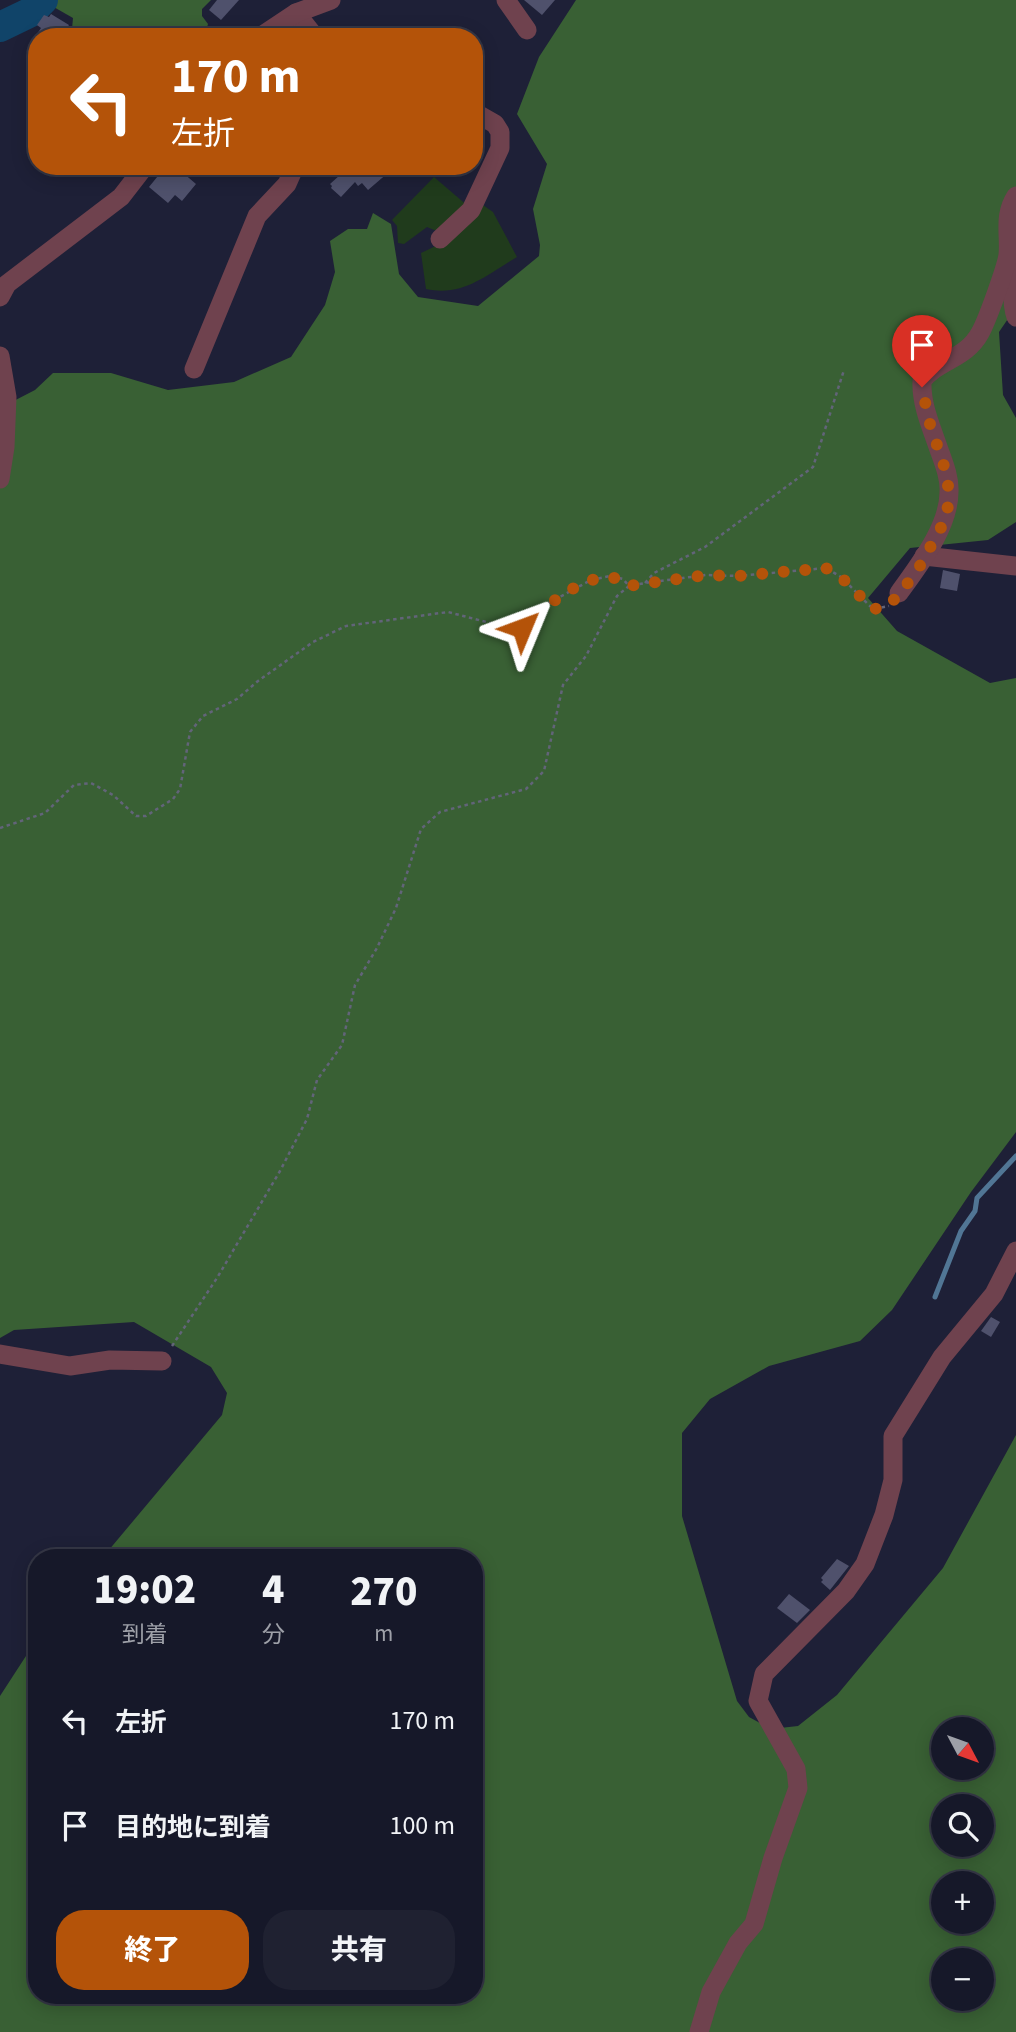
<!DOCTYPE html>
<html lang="ja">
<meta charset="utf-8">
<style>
body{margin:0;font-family:"Source Sans 3","Noto Sans JP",sans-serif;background:#1f2131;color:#f1f3f6;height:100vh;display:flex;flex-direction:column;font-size:26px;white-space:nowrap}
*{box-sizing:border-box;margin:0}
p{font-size:23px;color:#9ea0a8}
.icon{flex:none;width:38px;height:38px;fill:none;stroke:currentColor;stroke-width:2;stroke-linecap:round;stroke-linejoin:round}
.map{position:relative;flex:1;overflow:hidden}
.side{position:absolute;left:28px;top:1549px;width:455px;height:455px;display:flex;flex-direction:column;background:#161829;border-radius:28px;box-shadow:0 4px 18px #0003,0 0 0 2px #353746}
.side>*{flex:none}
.hud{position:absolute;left:28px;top:28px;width:455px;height:147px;border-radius:28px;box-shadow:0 4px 18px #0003,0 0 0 2px #353746;background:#b45309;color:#fff;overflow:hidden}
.needle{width:46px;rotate:131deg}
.buttons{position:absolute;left:931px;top:1717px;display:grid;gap:14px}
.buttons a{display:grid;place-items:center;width:63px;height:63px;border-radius:50%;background:#161829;box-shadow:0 4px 18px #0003,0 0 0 2px #353746;font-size:35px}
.pin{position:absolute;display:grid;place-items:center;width:60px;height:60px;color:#fff;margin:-72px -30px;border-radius:50% 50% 50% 0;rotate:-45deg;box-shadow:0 0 7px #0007}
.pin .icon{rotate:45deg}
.me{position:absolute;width:77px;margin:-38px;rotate:46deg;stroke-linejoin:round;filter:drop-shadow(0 0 5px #0008)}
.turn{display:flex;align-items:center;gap:24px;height:147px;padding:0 28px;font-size:32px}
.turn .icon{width:91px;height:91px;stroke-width:2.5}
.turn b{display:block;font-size:49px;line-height:60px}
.eta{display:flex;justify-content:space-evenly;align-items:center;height:119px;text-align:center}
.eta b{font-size:42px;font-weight:800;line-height:49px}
.cta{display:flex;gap:14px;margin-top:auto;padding:14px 28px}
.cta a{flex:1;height:80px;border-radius:28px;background:#b45309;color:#fff;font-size:28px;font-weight:800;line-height:80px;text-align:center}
.cta a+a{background:#1f2131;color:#f1f3f6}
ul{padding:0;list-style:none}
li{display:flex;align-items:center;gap:21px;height:105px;padding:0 28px}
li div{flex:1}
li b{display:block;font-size:26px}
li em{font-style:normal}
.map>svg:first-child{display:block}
.green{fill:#203b1c}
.forest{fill:#396034;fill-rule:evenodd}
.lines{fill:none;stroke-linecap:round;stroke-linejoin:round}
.stream{stroke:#517695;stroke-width:5}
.river{stroke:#104469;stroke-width:30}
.building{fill:#4f516c}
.path{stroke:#626479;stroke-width:2.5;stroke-dasharray:3.5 3.5;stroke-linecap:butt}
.minor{stroke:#6f424e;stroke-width:19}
.route{stroke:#b45309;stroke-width:12;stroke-dasharray:0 21.6}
</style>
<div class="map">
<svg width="1016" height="2032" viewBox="0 0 1016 2032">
<rect width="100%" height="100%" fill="#1e2037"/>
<g class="green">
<path d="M434,177L469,207L439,232L427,227L404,244L398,243L397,226L392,220Z"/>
<path d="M480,203L493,212L517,257C486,275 463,297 426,289L421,253L442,243Z"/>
</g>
<g class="forest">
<path d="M52,0H211L202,9V16L208,24L206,31L193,37H65L72,29L73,18L52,6Z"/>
<path d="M576,0H1016V307L999,332L1003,395L1016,418V522L988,540L910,548L868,598L897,631L990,683L1016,678V1132L971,1192L892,1310L860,1341L769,1366L710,1399L682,1433V1516L737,1701L749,1717L771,1729L798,1726L837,1695L943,1568L1016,1435V2032H0V1696L37,1639V1995H474V1558L103,1557L222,1415L227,1393L211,1367L134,1322L14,1330L0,1338V408L35,390L53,373H111L168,390L234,382L291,357L325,305L335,272L330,241L348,229H367L373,213L391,224L399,274L418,297L478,306L539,256L540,245L533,209L547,164L517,114L539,57ZM943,1729H982V1768H943ZM943,1806H982V1844H943ZM943,1883H982V1922H943ZM943,1960H982V1998H943Z"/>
</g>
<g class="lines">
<path class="stream" d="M935,1297L961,1231L975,1211L977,1198L1016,1156"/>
<path class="river" d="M0,27L31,12L43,0"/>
</g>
<g class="building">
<path d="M217,0H239L221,20L209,10Z"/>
<path d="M524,0H555L542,15Z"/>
<path d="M51,14L69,25L61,37H35L41,28L37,25L44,15L49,17Z"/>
<path d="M166,166H175L196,184L182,201L175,195L168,203L149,187Z"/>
<path d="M350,166H396L368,190L362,183L358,186L355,182L341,197L331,188L332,186L330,184Z"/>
<path d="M943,570L960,574L957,591L940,588Z"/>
<path d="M991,1317L1000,1322L991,1337L981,1331Z"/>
<path d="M837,1559L849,1566L830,1590L821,1582L823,1580L821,1578Z"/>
<path d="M789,1594L810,1610L797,1623L777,1608Z"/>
</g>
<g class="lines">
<g class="path">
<path d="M645,583L654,573L705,547L813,467L844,370"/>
<path d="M0,828L45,813L74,785L91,783L113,795L136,816H146L173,799L180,789L190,732L203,716L237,699L258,681L313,642L346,626L448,612L513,629L522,628L545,605L591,580L610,576L623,579L629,586"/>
<path d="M172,1346L217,1278L280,1171L307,1119L317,1080L342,1045L355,985L377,948L396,908L421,829L440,812L526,789L544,771L563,685L586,656L617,596L629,586L645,583L706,575L738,576L826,568L841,577L873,609L889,606"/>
</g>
<g class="minor">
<path d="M506,0L527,30"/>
<path d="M296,13L315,37"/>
<path d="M260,37L296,13L331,0"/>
<path d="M440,239L471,210L500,148V132L495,124L474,112"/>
<path d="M1009,257C1016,275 1009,298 1016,317"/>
<path d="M0,297L7,284L121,197L145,166"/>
<path d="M0,356L7,397L5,447L0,479"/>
<path d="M194,369L257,216L287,184L295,166"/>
<path d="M924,556L1016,566"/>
<path d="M899,593C919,565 949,527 949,492C950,476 942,459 937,444C930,424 921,403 922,381C938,360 966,359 980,333C987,321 1006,268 1008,255C1010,234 1003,216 1016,196"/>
<path d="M0,1354L70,1366L110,1360L162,1361"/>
<path d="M699,2032L711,1992L738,1943L754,1924L773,1858L798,1788L796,1769L758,1701L764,1674L846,1591L865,1564L884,1515L893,1480V1436L942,1357L994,1294L1016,1251"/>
</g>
</g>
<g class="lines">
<path class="route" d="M522,628C543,608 601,557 629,586L706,575L738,576L826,568L841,577L873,609L888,607L916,573L944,522L948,506V478L929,421L922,387"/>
</g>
</svg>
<div class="buttons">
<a><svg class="needle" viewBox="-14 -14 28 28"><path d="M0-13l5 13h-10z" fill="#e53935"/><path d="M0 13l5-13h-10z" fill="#9ea0a8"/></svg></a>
<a><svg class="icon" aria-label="search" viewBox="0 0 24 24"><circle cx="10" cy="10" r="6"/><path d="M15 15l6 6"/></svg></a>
<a>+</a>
<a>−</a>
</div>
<div class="pin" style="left:922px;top:387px;background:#d93025"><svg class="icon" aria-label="arrive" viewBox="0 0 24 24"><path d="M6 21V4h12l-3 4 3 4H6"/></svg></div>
<svg class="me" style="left:522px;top:628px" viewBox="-20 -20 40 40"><path d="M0-17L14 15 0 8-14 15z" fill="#b45309" stroke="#fff" stroke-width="4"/></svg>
<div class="hud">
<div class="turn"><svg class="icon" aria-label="left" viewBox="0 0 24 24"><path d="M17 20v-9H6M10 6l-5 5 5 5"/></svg><div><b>170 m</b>左折</div></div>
</div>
<section class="side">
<div class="eta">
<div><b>19:02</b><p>到着</p></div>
<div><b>4</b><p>分</p></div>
<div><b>270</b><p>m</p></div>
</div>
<ul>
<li><svg class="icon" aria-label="left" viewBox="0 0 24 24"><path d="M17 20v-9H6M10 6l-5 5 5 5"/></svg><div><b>左折</b></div><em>170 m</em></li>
<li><svg class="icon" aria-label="arrive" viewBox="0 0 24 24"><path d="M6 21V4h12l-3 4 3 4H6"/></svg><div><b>目的地に到着</b></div><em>100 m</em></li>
</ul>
<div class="cta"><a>終了</a><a>共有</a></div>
</section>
</div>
